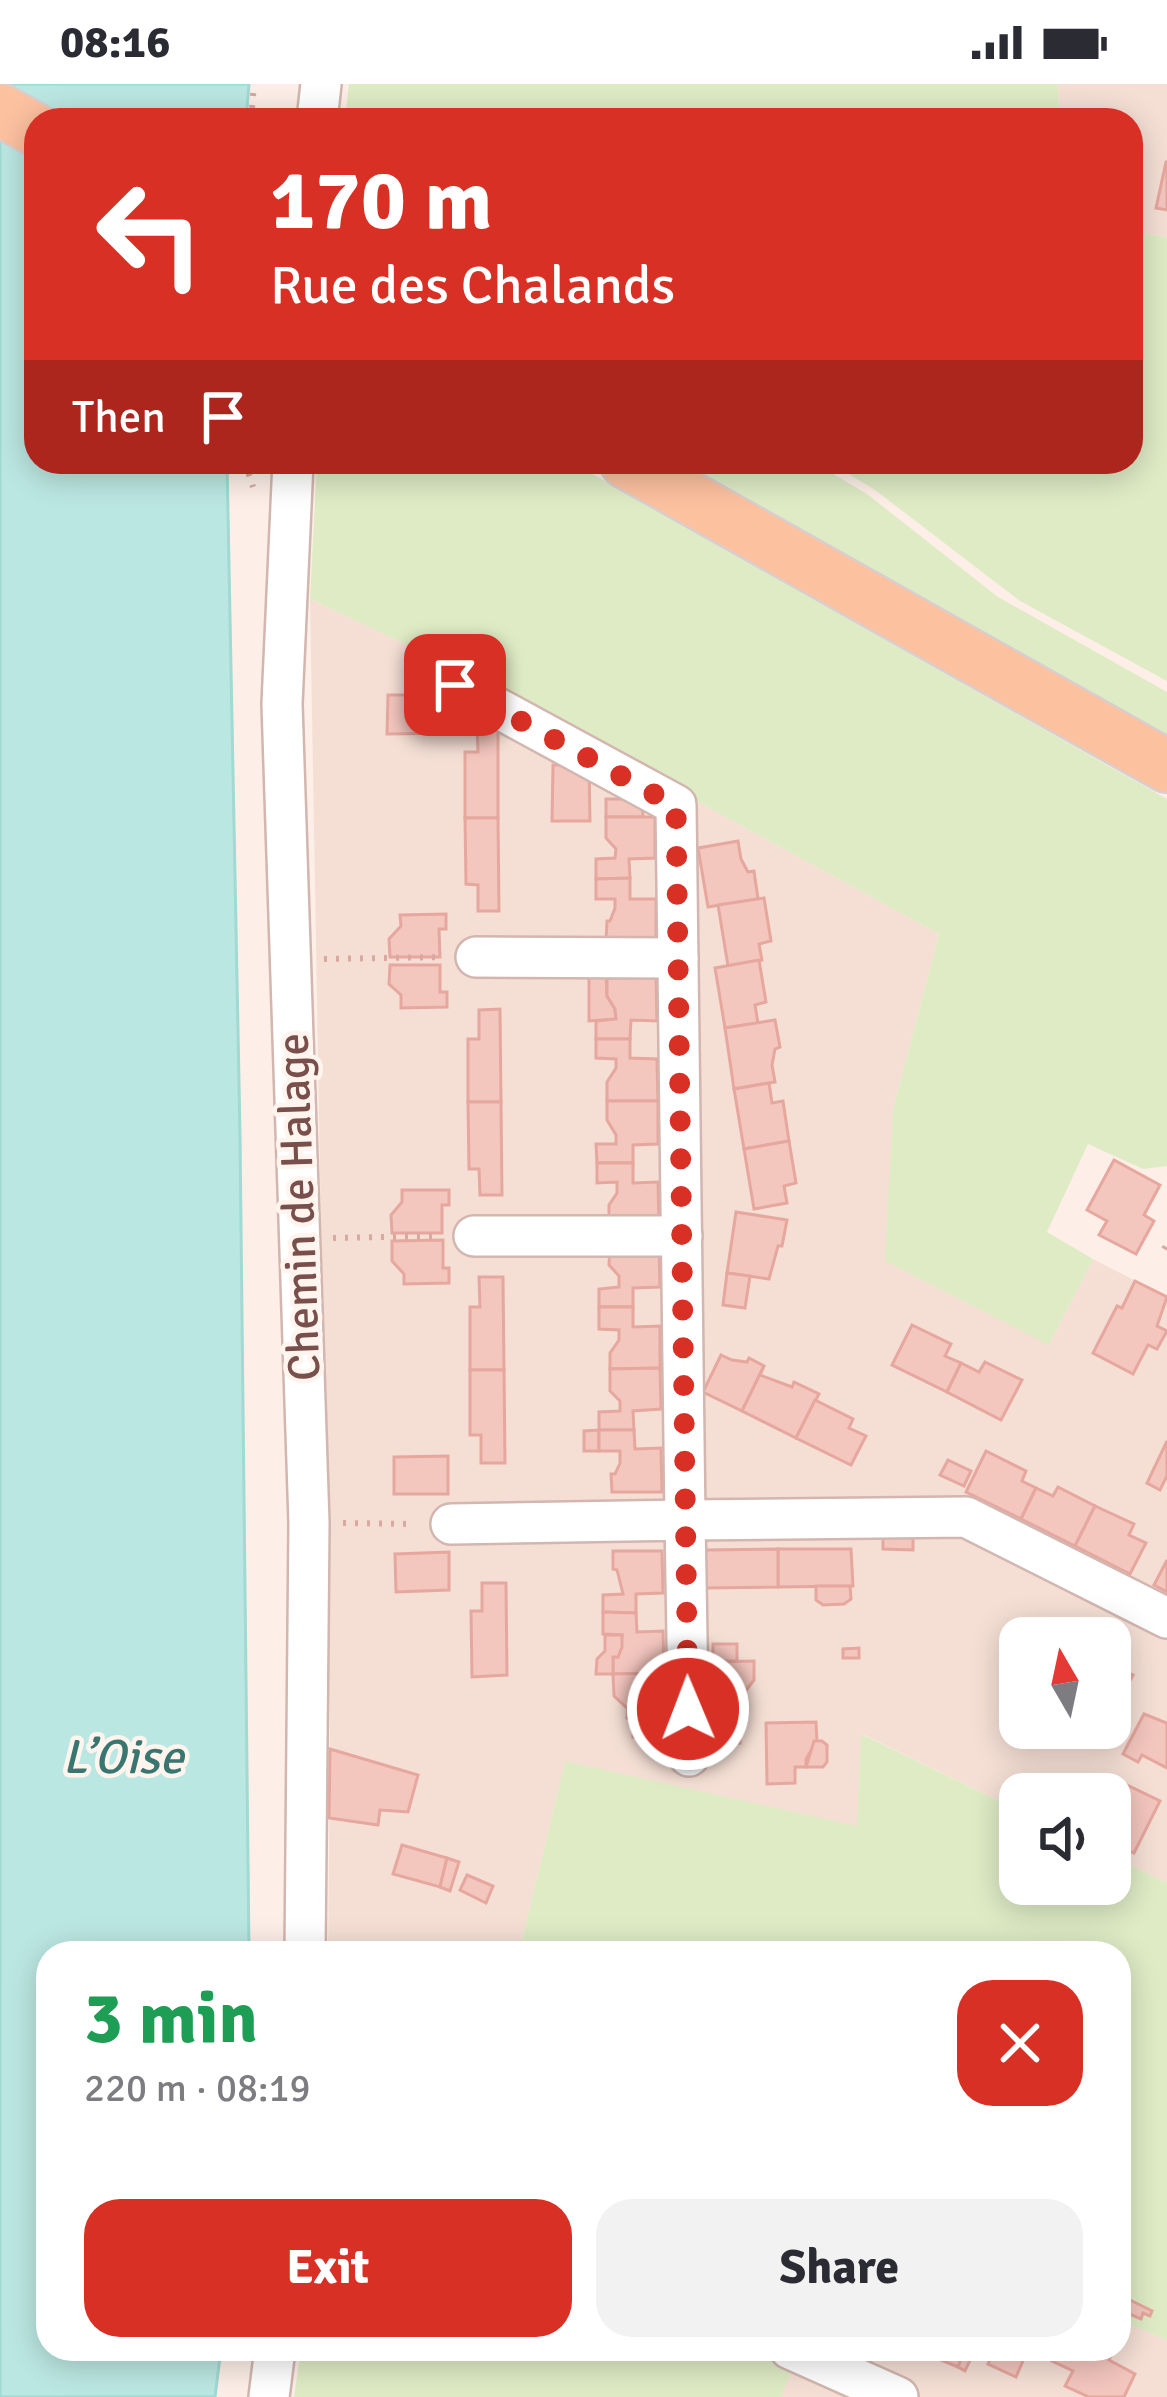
<!DOCTYPE html>
<meta charset="utf-8">
<style>
body{margin:0;font-family:Signika,sans-serif;background:#f2f2f3;color:#2b2b33;height:100vh;display:flex;flex-direction:column;font-size:45px;white-space:nowrap}
*{box-sizing:border-box;margin:0}
p{font-size:39px;color:#7c7c81}
.icon{flex:none;width:66px;height:66px;fill:none;stroke:currentColor;stroke-width:2;stroke-linecap:round;stroke-linejoin:round}
.map{position:relative;flex:1;overflow:hidden}
.side{position:absolute;left:36px;top:1857px;width:1095px;height:420px;display:flex;flex-direction:column;background:#fff;border-radius:36px;box-shadow:0 6px 30px #0003}
.side>*{flex:none}
.hud{position:absolute;left:24px;top:24px;width:1119px;height:366px;border-radius:36px;box-shadow:0 6px 30px #0003;background:#d93025;color:#fff;overflow:hidden}
.needle{width:78px;rotate:351deg}
.buttons{position:absolute;left:999px;top:1533px;display:grid;gap:24px}
.buttons a{display:grid;place-items:center;width:132px;height:132px;border-radius:24px;background:#fff;box-shadow:0 6px 30px #0003;font-size:60px}
.pin{position:absolute;display:grid;place-items:center;width:102px;height:102px;color:#fff;margin:-51px;border-radius:24px;box-shadow:0 6px 18px #0006}
.me{position:absolute;width:132px;margin:-66px;rotate:359deg;stroke-linejoin:round;filter:drop-shadow(0 0 9px #0008)}
.turn{display:flex;align-items:center;gap:42px;height:252px;padding:0 48px;font-size:54px}
.turn .icon{width:156px;height:156px;stroke-width:2.5}
.turn b{display:block;font-size:84px;line-height:102px}
.then{display:flex;align-items:center;height:114px;padding:0 48px;background:#0003;gap:24px;font-size:45px}
.round{display:grid;place-items:center;flex:none;width:126px;height:126px;border-radius:36px;background:#f2f2f3}
.summary{display:flex;align-items:center;justify-content:space-between;height:204px;padding:0 48px}
h1{font-size:72px;font-weight:800;line-height:90px;color:#1e9e55}
.action{display:flex;gap:24px;margin-top:auto;padding:24px 48px}
.action a{flex:1;height:138px;border-radius:36px;background:#d93025;color:#fff;font-size:48px;font-weight:800;line-height:138px;text-align:center}
.action a+a{background:#f2f2f3;color:#2b2b33}
.status{display:flex;justify-content:space-between;align-items:center;height:84px;padding:0 60px;background:#fff;direction:ltr}
.status svg{height:33px;fill:currentColor}
.map>svg:first-child{display:block}
.residential{fill:#f5dfd5;fill-rule:evenodd}
.green{fill:#deebc5}
.water{fill:#bbe7e2;stroke:#a1d9d3;stroke-width:3}
.building{fill:#f3c6be;stroke:#e6a79e;stroke-width:3}
.lines{fill:none;stroke-linecap:round;stroke-linejoin:round}
.minor-casing{stroke:#d2b6af;stroke-width:44}
.major-casing{stroke:#d9cecd;stroke-width:56}
.path{stroke:#d8a8a1;stroke-width:6;stroke-dasharray:3 9;stroke-linecap:butt}
.minor{stroke:#fff;stroke-width:39}
.major{stroke:#fcc19f;stroke-width:51}
.route{stroke:#d93025;stroke-width:21;stroke-dasharray:0 37.8}
.labels{text-anchor:middle;dominant-baseline:central;stroke-width:9;stroke-linejoin:round;paint-order:stroke}
.street-label{font-size:45px;fill:#784f4b;stroke:#fff4ee}
.water-label{font-size:48px;font-style:italic;fill:#3a7670;stroke:#fff4ee}
</style>
<div class="status"><b>08:16</b><svg viewBox="0 0 49 12"><path d="M0 12V9h3v3zM5 12V6h3v6zM10 12V3h3v9zM15 12V0h3v12zM26 1h20v11H26zM47 4h2v5h-2z"/></svg></div>
<div class="map">
<svg width="1167" height="2313" viewBox="0 0 1167 2313">
<rect width="100%" height="100%" fill="#fdefe7"/>
<g class="residential">
<path d="M1058,0H1167V153L1131,147V36H1059Z"/>
<path d="M310,515L439,576L939,850L893,1025L1049,1261L1093,1175L1167,1213V1799L1110,1771V1710H1020V1727L862,1650L858,1743L565,1678L519,1869H328L330,1665ZM1020,1554H1110V1644H1020Z"/>
<path d="M1119,2236L1167,2256V2313H781L799,2265H841L868,2277L874,2265H1119Z"/>
</g>
<g class="green">
<path d="M349,0H1058L1059,36H345Z"/>
<path d="M1131,147L1167,153V597L1020,517L875,406L829,378H1131Z"/>
<path d="M317,378H571L1167,715V1082L1143,1085L1088,1060L1047,1148L1093,1175L1049,1261L885,1177L893,1025L939,850L439,576L310,515Z"/>
<path d="M677,378H813L867,410L998,513L1167,608V655Z"/>
<path d="M861,1650L1020,1727V1800H1110V1771L1167,1799V2256L1119,2236V1869H519L565,1677L857,1742Z"/>
<path d="M301,2265H758L794,2281L781,2313H294Z"/>
</g>
<path class="water" d="M0,0H249L246,36H36V378H227L240,1050L249,1869H48V2265H221L215,2313H0Z"/>
<g class="building">
<path d="M1166,78H1167V126L1156,124Z"/>
<path d="M388,611H440V639H459V649L387,650Z"/>
<path d="M477,642H498V734H465V668H478Z"/>
<path d="M553,681H589L590,737H552Z"/>
<path d="M606,715H642L643,733H606Z"/>
<path d="M606,733H655V774L629,775L630,794L596,795V775L615,774L616,765L606,754Z"/>
<path d="M465,734H498L499,827H478V801L466,800Z"/>
<path d="M738,757L741,775L748,788L754,787L758,815L708,823L698,764Z"/>
<path d="M630,794V815H656V856L606,857L607,837H610L615,824V815H596V795Z"/>
<path d="M764,814L771,857L759,860L762,876L728,882L718,821Z"/>
<path d="M446,830V845H439L440,873H390L389,855L401,842L400,831Z"/>
<path d="M759,876L766,918L755,921L758,939L725,944L715,884Z"/>
<path d="M390,881H440V908H447V923L401,924V911L389,900Z"/>
<path d="M589,886H606L607,912L615,925L616,935L589,937Z"/>
<path d="M656,893L657,937L631,936L630,955H596V937L616,935L615,925L607,912V894Z"/>
<path d="M500,925L501,1018H468V955H479V926Z"/>
<path d="M775,936L780,963L775,965L772,981L775,998L734,1005L725,944Z"/>
<path d="M596,955H630V974L657,975L658,1017H607V998L616,984V975L596,974Z"/>
<path d="M769,999L772,1019L783,1017L789,1057L744,1065L734,1005Z"/>
<path d="M607,1017H658V1060L633,1061V1079H597L596,1060H616V1051L607,1036Z"/>
<path d="M468,1018H501L502,1111H480L479,1085H469Z"/>
<path d="M789,1057L796,1099L784,1102L787,1119L754,1125L744,1065Z"/>
<path d="M1114,1076L1160,1101L1144,1131L1154,1137L1136,1170L1099,1151L1107,1137L1087,1126Z"/>
<path d="M597,1079H633V1099L658,1098L659,1140H609V1121L617,1109V1098L597,1099Z"/>
<path d="M402,1106H449V1121H442V1149H392L391,1131L402,1118Z"/>
<path d="M736,1128L787,1136L782,1162H778L769,1195L727,1189Z"/>
<path d="M443,1156V1184H449V1199L404,1200V1190L392,1177V1157Z"/>
<path d="M659,1161L660,1203L633,1204V1223H599V1205L619,1203V1192L609,1181L610,1162Z"/>
<path d="M727,1189L750,1192L745,1224L723,1221Z"/>
<path d="M479,1193H503L504,1286H470V1223H480Z"/>
<path d="M1135,1197L1167,1213L1157,1242L1167,1247L1157,1265L1148,1261L1133,1290L1093,1269L1117,1222L1122,1224Z"/>
<path d="M599,1223H633V1243L660,1242V1284L610,1285V1269L619,1256V1246L599,1245Z"/>
<path d="M912,1241L951,1260L945,1272L961,1279L947,1308L892,1281Z"/>
<path d="M721,1271L732,1276L747,1278L749,1274L764,1282L742,1327L703,1308Z"/>
<path d="M985,1278L1022,1296L1001,1336L947,1308L961,1279L979,1288Z"/>
<path d="M764,1282L760,1291L792,1303L794,1298L819,1310L796,1354L742,1327Z"/>
<path d="M660,1284L661,1325L633,1327L634,1346H599V1328L620,1327V1317L610,1307V1285Z"/>
<path d="M470,1286H504L505,1379H481V1351H470Z"/>
<path d="M815,1316L853,1335L849,1344L866,1352L851,1381L796,1354Z"/>
<path d="M599,1346V1367H584V1347Z"/>
<path d="M599,1346H634L635,1365L661,1364L662,1408H612L611,1390H615L620,1379V1367H599Z"/>
<path d="M1167,1357V1392L1160,1406L1147,1399Z"/>
<path d="M986,1367L1026,1387L1022,1397L1036,1404L1021,1435L966,1408Z"/>
<path d="M448,1372V1410H394V1373Z"/>
<path d="M948,1376L971,1387L964,1402L940,1391Z"/>
<path d="M1058,1403L1095,1422L1075,1462L1021,1435L1036,1404L1053,1412Z"/>
<path d="M1095,1422L1134,1440L1129,1451L1146,1459L1130,1490L1075,1462Z"/>
<path d="M883,1449H913V1466L883,1465Z"/>
<path d="M778,1465H851L853,1502L778,1503Z"/>
<path d="M778,1465V1503L705,1504V1466Z"/>
<path d="M613,1467H662L663,1509L636,1510V1529L603,1528V1511L623,1510L617,1486L613,1485Z"/>
<path d="M449,1468V1506L396,1508L395,1470Z"/>
<path d="M1167,1476V1508L1154,1501Z"/>
<path d="M482,1499H506L507,1591L472,1593L471,1527H482Z"/>
<path d="M816,1502H850L851,1515L844,1520L823,1521L816,1516Z"/>
<path d="M603,1528L636,1529L637,1548L663,1547L664,1589L613,1590V1573H618L622,1551L603,1550Z"/>
<path d="M605,1551H622V1563L618,1573H613V1590H596L597,1575L605,1567Z"/>
<rect x="713" y="1560" width="24" height="17"/>
<path d="M859,1564V1574H843V1565Z"/>
<path d="M754,1577V1596L744,1609L745,1621H740V1639H707L706,1578Z"/>
<path d="M1110,1580L1133,1591L1110,1634Z"/>
<path d="M664,1589V1654L633,1653V1635L627,1634L628,1625L614,1612L613,1590Z"/>
<path d="M1144,1630L1167,1639V1684L1142,1671L1138,1678L1123,1670Z"/>
<path d="M816,1638L817,1657L806,1675V1683H795V1699L767,1700L766,1639Z"/>
<path d="M707,1639H740V1659L707,1660Z"/>
<path d="M814,1657H822L827,1661V1678L823,1683H806Z"/>
<path d="M330,1665L418,1691L408,1728L380,1726L378,1741L329,1734Z"/>
<path d="M1125,1700L1160,1717L1134,1769L1110,1758V1730Z"/>
<path d="M402,1761L447,1774L440,1803L393,1790Z"/>
<path d="M447,1774L459,1778L450,1807L440,1803Z"/>
<path d="M467,1791L493,1802L486,1819L460,1806Z"/>
<path d="M1120,2211L1152,2227L1150,2232L1143,2229L1141,2235L1120,2226L1124,2220L1119,2217Z"/>
<path d="M946,2265H965L958,2283L941,2276Z"/>
<path d="M965,2265H975L965,2287L958,2283Z"/>
<path d="M995,2265H1028L1016,2293L988,2280Z"/>
<path d="M1058,2265H1102L1112,2269L1109,2276L1135,2290L1124,2313H1089L1065,2302L1073,2287L1052,2277Z"/>
</g>
<g class="lines">
<defs>
<g id="minor">
<path d="M317,36L321,0"/>
<path d="M293,378L282,620L309,1439L305,1869"/>
<path d="M455,601L676,721L685,1436L966,1433L1167,1534"/>
<path d="M476,873L678,874"/>
<path d="M474,1152H682"/>
<path d="M451,1440L685,1436L689,1672"/>
<path d="M790,2265L898,2313"/>
<path d="M269,2313L275,2265"/>
</g>
<g id="major">
<path d="M0,26L36,46"/>
<path d="M626,378L1167,682"/>
</g>
</defs>
<use href="#minor" class="minor-casing"/>
<use href="#major" class="major-casing"/>
<g class="path">
<path d="M251,36L254,0"/>
<path d="M245,378L253,403"/>
<path d="M324,875L443,873"/>
<path d="M333,1154L440,1152"/>
<path d="M1164,1165L1167,1160"/>
<path d="M343,1439L413,1440"/>
</g>
<use href="#minor" class="minor"/>
<use href="#major" class="major"/>
</g>
<g class="lines">
<path class="route" d="M455,601L676,722L688,1625"/>
</g>
<g class="labels">
<g class="street-label">
<text transform="translate(299 1123) rotate(-92)">Chemin de Halage</text>
</g>
<g class="water-label">
<text x="123" y="1673">L’Oise</text>
</g>
</g>
</svg>
<div class="buttons">
<a><svg class="needle" viewBox="-14 -14 28 28"><path d="M0-13l5 13h-10z" fill="#e53935"/><path d="M0 13l5-13h-10z" fill="#7c7c81"/></svg></a>
<a><svg class="icon" aria-label="sound" viewBox="0 0 24 24"><path d="M4 9h4l5-4v14l-5-4H4zM17 9q2 3 0 6"/></svg></a>
</div>
<div class="pin" style="left:455px;top:601px;background:#d93025"><svg class="icon" aria-label="arrive" viewBox="0 0 24 24"><path d="M6 21V4h12l-3 4 3 4H6"/></svg></div>
<svg class="me" style="left:688px;top:1625px" viewBox="-20 -20 40 40"><circle r="17" fill="#d93025" stroke="#fff" stroke-width="3"/><path d="M0-11L8 9 0 5-8 9z" fill="#fff"/></svg>
<div class="hud">
<div class="turn"><svg class="icon" aria-label="left" viewBox="0 0 24 24"><path d="M17 20v-9H6M10 6l-5 5 5 5"/></svg><div><b>170 m</b>Rue des Chalands</div></div>
<div class="then">Then<svg class="icon" aria-label="arrive" viewBox="0 0 24 24"><path d="M6 21V4h12l-3 4 3 4H6"/></svg></div>
</div>
<section class="side">
<div class="summary"><div><h1>3 min</h1><p>220 m · 08:19</p></div><a class="round" style="background:#d93025;color:#fff"><svg class="icon" aria-label="close" viewBox="0 0 24 24"><path d="M6 6l12 12M18 6L6 18"/></svg></a></div>
<div class="action"><a>Exit</a><a>Share</a></div>
</section>
</div>
